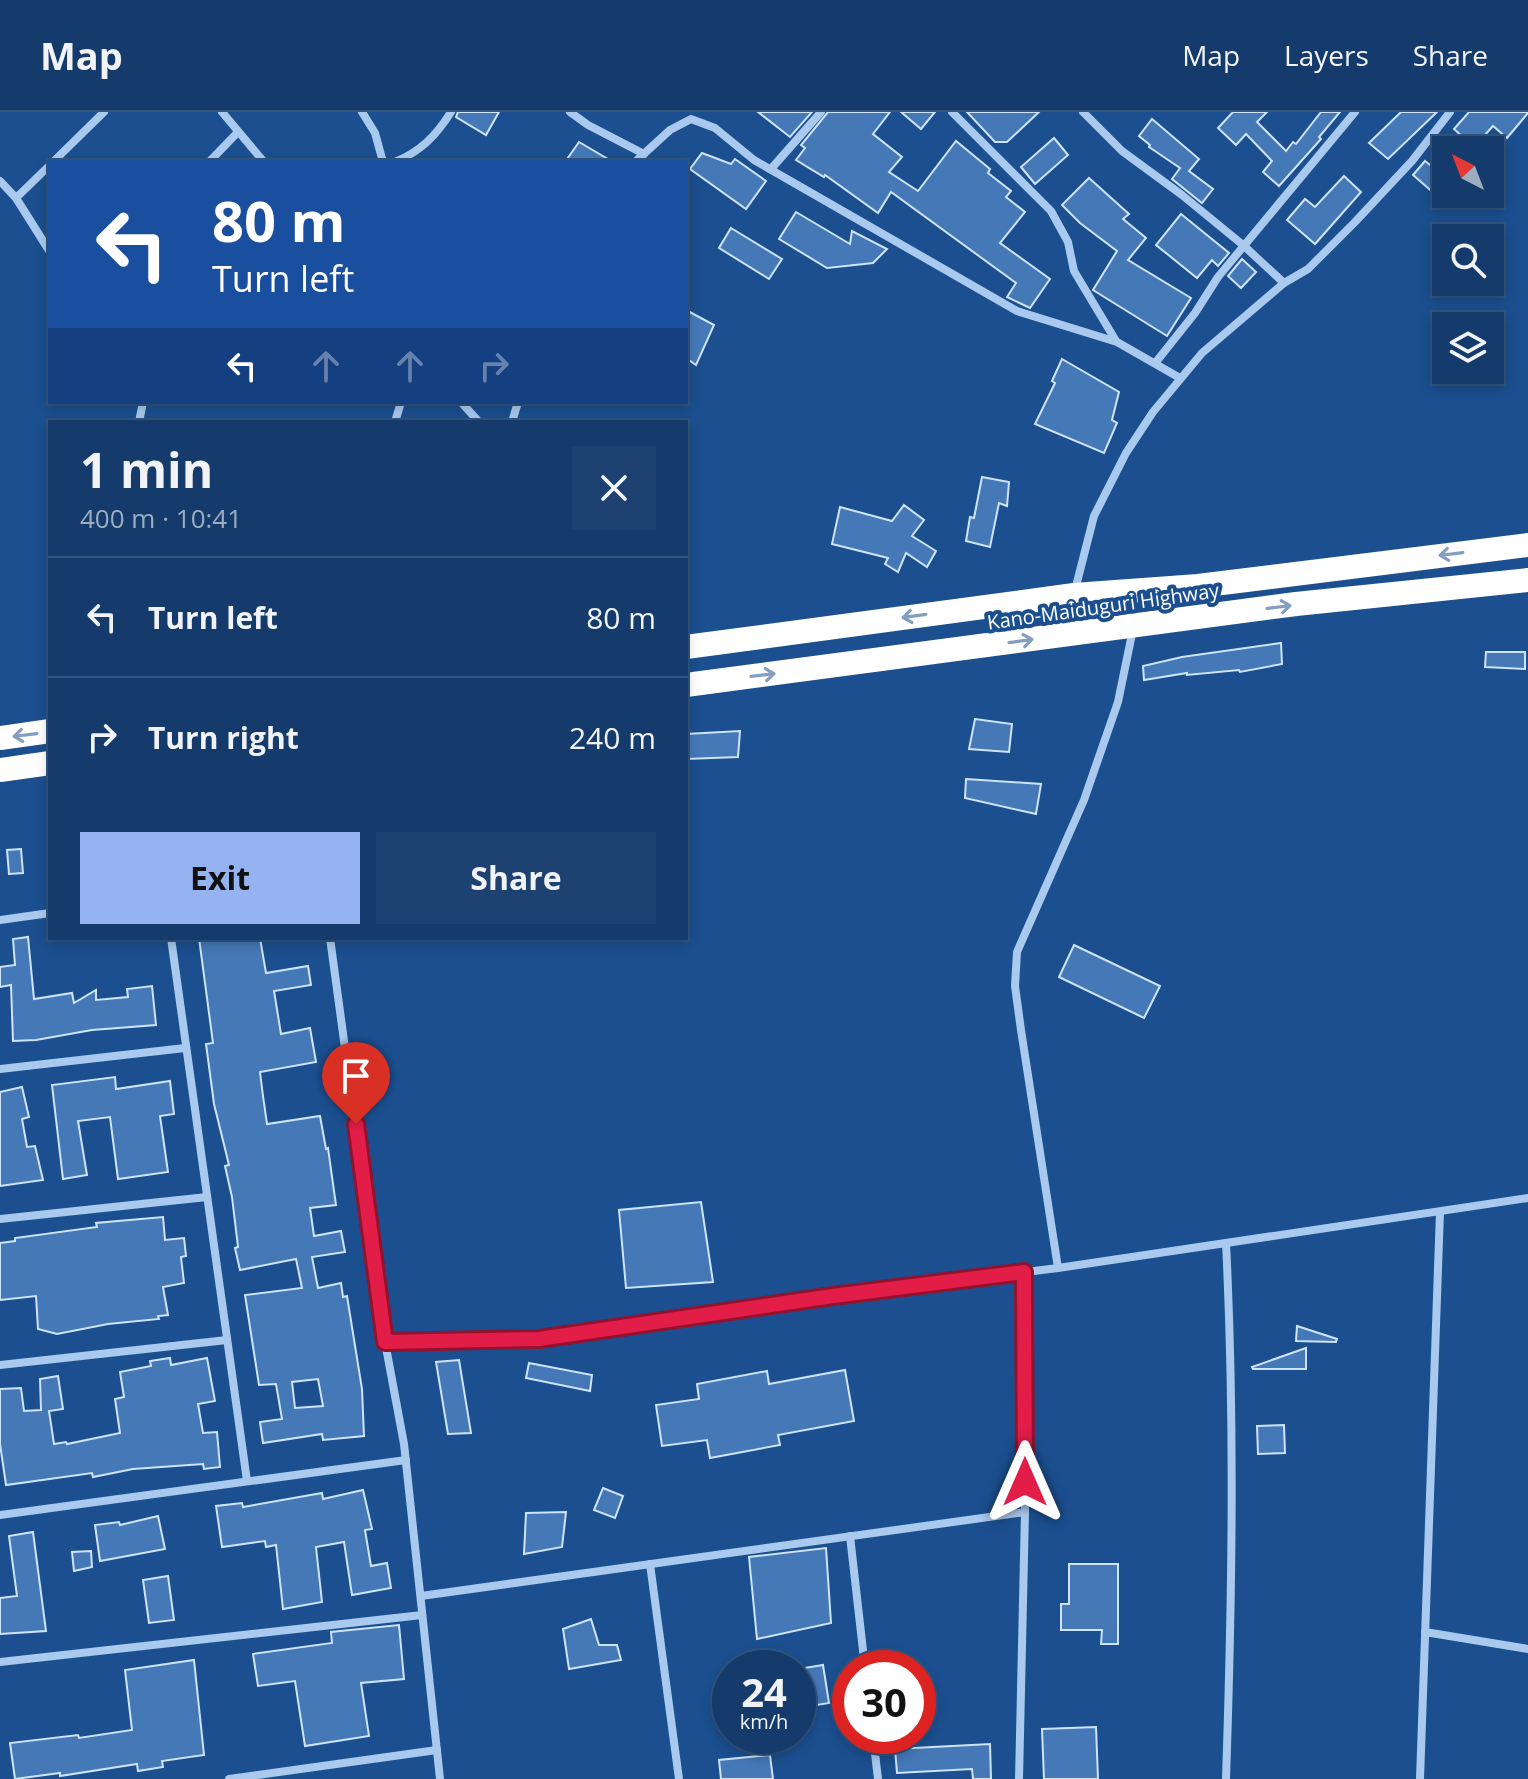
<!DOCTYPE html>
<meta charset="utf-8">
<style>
body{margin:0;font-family:"Open Sans",sans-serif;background:#1d4271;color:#f1f3f6;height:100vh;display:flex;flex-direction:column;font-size:30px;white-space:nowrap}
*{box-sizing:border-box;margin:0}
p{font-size:26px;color:#9dadc1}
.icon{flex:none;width:44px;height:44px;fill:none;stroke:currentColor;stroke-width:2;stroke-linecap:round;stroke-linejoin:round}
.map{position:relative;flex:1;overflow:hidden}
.drawer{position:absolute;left:48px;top:308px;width:640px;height:520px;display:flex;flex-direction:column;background:#143b6b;border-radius:0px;box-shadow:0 4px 12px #0003,0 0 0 2px #33557e}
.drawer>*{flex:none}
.banner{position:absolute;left:48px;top:48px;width:640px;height:244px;border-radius:0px;box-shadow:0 4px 12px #0003,0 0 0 2px #33557e;background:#1a4fa0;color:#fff;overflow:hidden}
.needle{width:52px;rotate:318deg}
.buttons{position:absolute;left:1432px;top:24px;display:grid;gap:16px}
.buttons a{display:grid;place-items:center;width:72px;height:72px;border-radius:0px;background:#143b6b;box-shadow:0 4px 12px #0003,0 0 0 2px #33557e;font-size:40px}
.speed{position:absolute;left:712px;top:1538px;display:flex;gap:16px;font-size:40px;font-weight:700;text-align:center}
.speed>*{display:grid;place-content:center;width:104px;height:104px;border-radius:50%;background:#143b6b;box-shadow:0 4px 12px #0003,0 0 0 2px #33557e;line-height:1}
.speed small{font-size:20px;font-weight:400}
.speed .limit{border:12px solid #d22;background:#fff;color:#111}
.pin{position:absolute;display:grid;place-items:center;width:68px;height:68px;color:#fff;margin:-82px -34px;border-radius:50% 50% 50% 0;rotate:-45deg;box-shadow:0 0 8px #0007}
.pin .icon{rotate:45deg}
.me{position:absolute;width:88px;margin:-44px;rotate:0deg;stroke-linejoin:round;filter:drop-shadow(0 0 6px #0008)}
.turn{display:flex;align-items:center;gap:28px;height:168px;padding:0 32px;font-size:36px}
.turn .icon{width:104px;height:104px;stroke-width:2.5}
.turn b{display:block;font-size:56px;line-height:68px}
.lanes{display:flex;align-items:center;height:76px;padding:0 32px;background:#0003;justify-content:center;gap:40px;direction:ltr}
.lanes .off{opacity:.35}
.round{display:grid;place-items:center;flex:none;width:84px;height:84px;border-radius:0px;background:#1d4271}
.headline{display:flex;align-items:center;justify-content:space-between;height:136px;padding:0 32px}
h1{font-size:48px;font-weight:700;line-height:60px}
.cta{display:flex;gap:16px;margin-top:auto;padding:16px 32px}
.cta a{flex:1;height:92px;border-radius:0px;background:#95b2f1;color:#111;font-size:32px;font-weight:700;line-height:92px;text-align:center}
.cta a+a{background:#1d4271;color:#f1f3f6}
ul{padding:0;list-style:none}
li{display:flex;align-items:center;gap:24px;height:120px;padding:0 32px;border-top:2px solid #33557e}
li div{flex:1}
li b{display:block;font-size:30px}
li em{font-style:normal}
header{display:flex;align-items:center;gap:48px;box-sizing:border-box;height:112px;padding:0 40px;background:#143b6b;border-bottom:2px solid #33557e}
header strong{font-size:38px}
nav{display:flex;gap:44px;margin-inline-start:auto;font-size:28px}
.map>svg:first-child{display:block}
.building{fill:#4478b7;stroke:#cfe3fa;stroke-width:2;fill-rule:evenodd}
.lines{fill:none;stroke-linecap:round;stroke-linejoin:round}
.street{stroke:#a9c9ee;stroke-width:8}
.highway{stroke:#fff;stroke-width:24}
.oneway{stroke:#829ec1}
.route-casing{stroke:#92132f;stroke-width:20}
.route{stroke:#e11d48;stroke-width:14}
.labels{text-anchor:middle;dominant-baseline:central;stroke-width:8;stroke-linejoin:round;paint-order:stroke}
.street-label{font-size:20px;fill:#fff;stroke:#1b4f8f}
</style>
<header>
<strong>Map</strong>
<nav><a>Map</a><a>Layers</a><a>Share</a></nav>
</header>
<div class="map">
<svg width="1528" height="1667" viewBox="0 0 1528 1667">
<rect width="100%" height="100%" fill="#1b4f8f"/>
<g class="building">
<path d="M458,0H499L486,23L456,5Z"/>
<path d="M758,0H812L790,25Z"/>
<path d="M828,0H890L873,22L902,45L889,60L918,79L956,29L990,57L988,61L1011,79L1006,85L1025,100L1000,131L1050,167L1030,196L1007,185L1016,171L891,80L878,101L825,63L824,65L796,48L805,36L801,33Z"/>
<path d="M901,0H935L921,17Z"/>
<path d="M967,0H1039L1007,30H995Z"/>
<path d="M1233,0H1267L1257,10L1286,39L1293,30L1296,32L1321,0H1340L1319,25L1321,27L1279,74L1263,60L1272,49L1246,22L1236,33L1218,16Z"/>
<path d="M1401,0H1437L1388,47L1369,31Z"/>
<path d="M1469,0H1528V1L1507,26L1493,14L1474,35L1454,17Z"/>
<path d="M1152,7L1199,47L1189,59L1213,77L1202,91L1172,67L1180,56L1149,35L1150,33L1139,24Z"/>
<path d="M1054,26L1068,43L1035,72L1021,55Z"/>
<path d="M579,30L613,50H565Z"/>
<path d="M1446,35V72L1436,83L1413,63L1425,49L1430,53Z"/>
<path d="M702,41L731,52L735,47L766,69L746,97L690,57Z"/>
<path d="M1344,64L1361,80L1315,132L1287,108L1305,87L1315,95Z"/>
<path d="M1089,66L1129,102L1123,107L1146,126L1128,148L1191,186L1167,224L1093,178L1117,139L1080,111L1062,93Z"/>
<path d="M796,100L850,132L852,119L887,137L873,151L827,156L779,127Z"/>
<path d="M1181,102L1229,141L1218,154L1212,148L1197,166L1156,133Z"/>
<path d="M731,116L782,147L769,167L719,136Z"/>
<path d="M1242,147L1256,160L1241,176L1228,164Z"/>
<path d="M686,198L714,213L696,253L686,246Z"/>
<path d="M1062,247L1119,280L1112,308L1117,311L1104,341L1035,312L1055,271L1052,269Z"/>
<path d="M982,365L1009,370L1007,394L999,391L990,435L966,429L970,405L974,406Z"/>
<path d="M904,393L924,408L912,424L936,439L927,455L906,441L898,460L885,452L888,446L832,432L840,395L892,409Z"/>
<path d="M1281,531L1282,552L1240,560L1239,558L1187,563V561L1144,568L1143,554L1182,545Z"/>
<path d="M1486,540H1525V557L1485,555Z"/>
<path d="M975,607L1012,612L1009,640L969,637Z"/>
<path d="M740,619L738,645L686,647V622Z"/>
<path d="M966,667L1041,672L1036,702L965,686Z"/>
<path d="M21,737L23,761L9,762L7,738Z"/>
<path d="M28,825L34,887L72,881L74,891L96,878V888L128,885L127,877L152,874L156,913L92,918L36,928L13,929L11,873L0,875V855L15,853L13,827Z"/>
<path d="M199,826H260L266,861L308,854L311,873L274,879L281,922L310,916L316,950L260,960L263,984L267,1012L320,1004L326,1037L328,1036L336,1093L310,1096L314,1124L341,1119L345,1140L312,1145L318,1176L341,1171L343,1185L347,1184L362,1277L364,1324L323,1328L322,1322L263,1331L260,1310L282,1307L276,1272L259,1273L245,1183L302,1176L296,1147L240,1158L235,1136L238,1135L232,1085L225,1054L229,1053L214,992L206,932L213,931ZM318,1267L323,1294L295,1296L292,1270Z"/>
<path d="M1074,833L1160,874L1144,906L1059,865Z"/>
<path d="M115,965L116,977L170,969L174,1002L160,1004L168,1060L118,1067L110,1005L78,1009L87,1063L63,1067L52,973Z"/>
<path d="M22,975L29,1005L22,1007L27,1035L35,1034L43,1068L0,1074V980Z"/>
<path d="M701,1090L713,1170L626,1176L619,1098Z"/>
<path d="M163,1105L165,1128L184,1126L186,1144L181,1145L184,1171L163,1175L168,1203L158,1204L159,1207L108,1212L57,1222L38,1217L36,1184L0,1188V1131L15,1129V1126L97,1115L96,1111Z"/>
<path d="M1297,1214L1337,1227L1336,1230L1296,1229Z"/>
<path d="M1306,1236V1257H1253L1252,1255Z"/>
<path d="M170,1246L171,1253L207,1246L215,1289L198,1292L203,1321L217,1320L220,1355L204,1357L203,1352L133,1357L93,1365L92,1361L6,1373L0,1332V1277L21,1276L24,1299L41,1298L40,1267L58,1264L63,1297L49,1299L54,1332L66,1330L67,1332L120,1321L115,1287L124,1285L120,1260L151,1254L150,1249Z"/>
<path d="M459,1248L471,1321L448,1322L436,1250Z"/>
<path d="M529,1251L592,1263L590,1279L526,1266Z"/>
<path d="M845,1258L854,1309L778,1323L780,1333L710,1346L707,1328L662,1334L656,1293L699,1287L697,1272L767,1259L769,1272Z"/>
<path d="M1284,1313L1285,1341L1258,1342L1257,1314Z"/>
<path d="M603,1376L623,1384L615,1406L594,1398Z"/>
<path d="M363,1378L372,1417L365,1418L371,1454L387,1451L391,1476L352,1483L344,1430L316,1435L322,1490L283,1497L276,1433L266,1435L265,1429L222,1435L216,1394L242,1391L243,1395L322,1381L323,1387Z"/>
<path d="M566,1400L562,1435L524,1442L526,1401Z"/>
<path d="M158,1404L165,1437L100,1449L95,1413L119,1410L120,1413Z"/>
<path d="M33,1420L46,1519L0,1522V1486L17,1484L9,1424Z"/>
<path d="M826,1436L831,1511L757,1527L749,1445Z"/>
<path d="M91,1439L92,1455L74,1459L72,1440Z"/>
<path d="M1069,1452H1118V1532H1101L1102,1518H1061V1492H1069Z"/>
<path d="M168,1464L174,1508L149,1511L143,1468Z"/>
<path d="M591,1507L599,1533H617L621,1548L569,1557L563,1517Z"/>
<path d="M399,1513L404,1567L361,1571L369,1624L305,1634L295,1569L258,1574L253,1542L332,1531L331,1520Z"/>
<path d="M194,1548L204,1643L162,1649L163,1655L138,1659L137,1652L60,1664V1661L15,1667L10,1631L78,1623L79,1626L132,1618L125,1558Z"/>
<path d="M823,1553L829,1591L798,1596V1557Z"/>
<path d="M1096,1615L1098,1667H1044L1042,1617Z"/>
<path d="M990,1632L991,1667H973L972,1657L897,1661L895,1637Z"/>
<path d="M770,1643L773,1667H721L719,1648Z"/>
</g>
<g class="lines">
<g class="street">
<path d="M222,0L264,50"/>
<path d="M362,0L375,21L383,50"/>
<path d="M570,0L588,13L644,42"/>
<path d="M952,0L1051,99L1068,130L1074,159L1116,229"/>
<path d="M1083,0L1122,39L1182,83L1243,133L1284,171"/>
<path d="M53,50L104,0"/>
<path d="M209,50L238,20"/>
<path d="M395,50C421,39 436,24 451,0"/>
<path d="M635,50L670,18L691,7L715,16L754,48L1017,199L1117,230L1180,266"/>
<path d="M771,57L821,0"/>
<path d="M0,69L16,86L50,140"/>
<path d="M16,86L50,53"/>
<path d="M1156,250L1195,201L1218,165L1355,0"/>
<path d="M461,290L479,310"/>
<path d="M139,310L143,290"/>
<path d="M395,310L401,290"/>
<path d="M512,310L518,290"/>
<path d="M1075,478L1094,404L1126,341L1153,300L1202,241L1284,171L1308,157L1355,110L1412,49L1450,0"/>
<path d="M0,808L50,801"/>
<path d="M171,826L247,1369"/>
<path d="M330,826L385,1230L404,1332L440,1667"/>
<path d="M0,957L185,936"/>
<path d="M0,1107L207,1085"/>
<path d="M1226,1131C1235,1310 1232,1488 1226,1667"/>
<path d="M1058,1156L1021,918L1015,874L1017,840L1084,688L1118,590L1133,517"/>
<path d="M385,1230L539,1227L833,1184L1058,1156L1528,1086"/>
<path d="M0,1253L227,1228"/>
<path d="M0,1403L406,1348"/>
<path d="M850,1424L865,1556"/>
<path d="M650,1452L679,1667"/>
<path d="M421,1484L1025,1400"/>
<path d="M1425,1520L1528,1537"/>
<path d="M0,1550L422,1503"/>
<path d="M873,1624L878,1667"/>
<path d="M229,1667L437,1638"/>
<path d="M1019,1667L1025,1400L1024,1160"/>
<path d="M1420,1667L1440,1100"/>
</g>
<g class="highway">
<path d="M686,535L1074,483L1198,474L1528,433"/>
<path d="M686,573L1296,492L1528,468"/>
<path d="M0,626L50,619"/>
<path d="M0,658L50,651"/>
</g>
</g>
<defs><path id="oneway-shaft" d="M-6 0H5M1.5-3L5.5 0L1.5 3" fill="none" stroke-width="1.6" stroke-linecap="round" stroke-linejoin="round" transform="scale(2)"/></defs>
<g class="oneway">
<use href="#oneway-shaft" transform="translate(1451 442) rotate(173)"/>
<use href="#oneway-shaft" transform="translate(1279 495) rotate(-7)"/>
<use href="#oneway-shaft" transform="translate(914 504) rotate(172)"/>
<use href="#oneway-shaft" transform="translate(1021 529) rotate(-8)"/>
<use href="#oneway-shaft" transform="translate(763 563) rotate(-7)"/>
<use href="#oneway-shaft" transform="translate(25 623) rotate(173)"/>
</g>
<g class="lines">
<defs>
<path id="route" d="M356,1012L385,1230L539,1227L833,1184L1024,1160L1025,1370"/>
</defs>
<use href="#route" class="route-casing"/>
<use href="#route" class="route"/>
</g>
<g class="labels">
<g class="street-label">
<text transform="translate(1103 494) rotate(-8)">Kano-Maiduguri Highway</text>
</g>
</g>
</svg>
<div class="buttons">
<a><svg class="needle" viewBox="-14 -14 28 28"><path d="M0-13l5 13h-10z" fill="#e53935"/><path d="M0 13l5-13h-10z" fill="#9dadc1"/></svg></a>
<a><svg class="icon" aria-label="search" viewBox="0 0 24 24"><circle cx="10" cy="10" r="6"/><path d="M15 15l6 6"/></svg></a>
<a><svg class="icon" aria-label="layers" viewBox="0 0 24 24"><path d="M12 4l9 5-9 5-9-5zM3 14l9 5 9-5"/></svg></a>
</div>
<div class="speed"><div>24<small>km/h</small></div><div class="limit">30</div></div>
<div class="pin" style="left:356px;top:1012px;background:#d93025"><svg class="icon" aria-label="arrive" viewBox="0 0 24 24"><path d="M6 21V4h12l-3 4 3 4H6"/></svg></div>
<svg class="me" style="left:1025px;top:1370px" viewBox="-20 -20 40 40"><path d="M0-17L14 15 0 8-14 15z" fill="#e11d48" stroke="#fff" stroke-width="4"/></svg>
<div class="banner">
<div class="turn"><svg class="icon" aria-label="left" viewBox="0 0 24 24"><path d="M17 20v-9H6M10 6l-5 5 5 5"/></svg><div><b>80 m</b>Turn left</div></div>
<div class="lanes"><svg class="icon" aria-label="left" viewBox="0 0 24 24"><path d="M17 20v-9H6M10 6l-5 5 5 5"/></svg><svg class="icon off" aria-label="ahead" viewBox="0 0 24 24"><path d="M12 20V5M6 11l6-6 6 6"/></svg><svg class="icon off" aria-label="ahead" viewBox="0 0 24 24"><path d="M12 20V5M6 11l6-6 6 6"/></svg><svg class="icon off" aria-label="right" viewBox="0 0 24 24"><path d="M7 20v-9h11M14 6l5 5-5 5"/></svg></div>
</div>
<section class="drawer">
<div class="headline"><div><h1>1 min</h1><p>400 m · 10:41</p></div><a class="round"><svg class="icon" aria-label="close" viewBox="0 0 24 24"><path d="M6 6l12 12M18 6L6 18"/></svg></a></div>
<ul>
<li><svg class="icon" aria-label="left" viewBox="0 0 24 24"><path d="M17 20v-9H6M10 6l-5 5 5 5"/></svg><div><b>Turn left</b></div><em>80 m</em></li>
<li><svg class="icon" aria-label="right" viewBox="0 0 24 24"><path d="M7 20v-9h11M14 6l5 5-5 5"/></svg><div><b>Turn right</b></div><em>240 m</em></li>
</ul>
<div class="cta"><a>Exit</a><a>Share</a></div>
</section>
</div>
